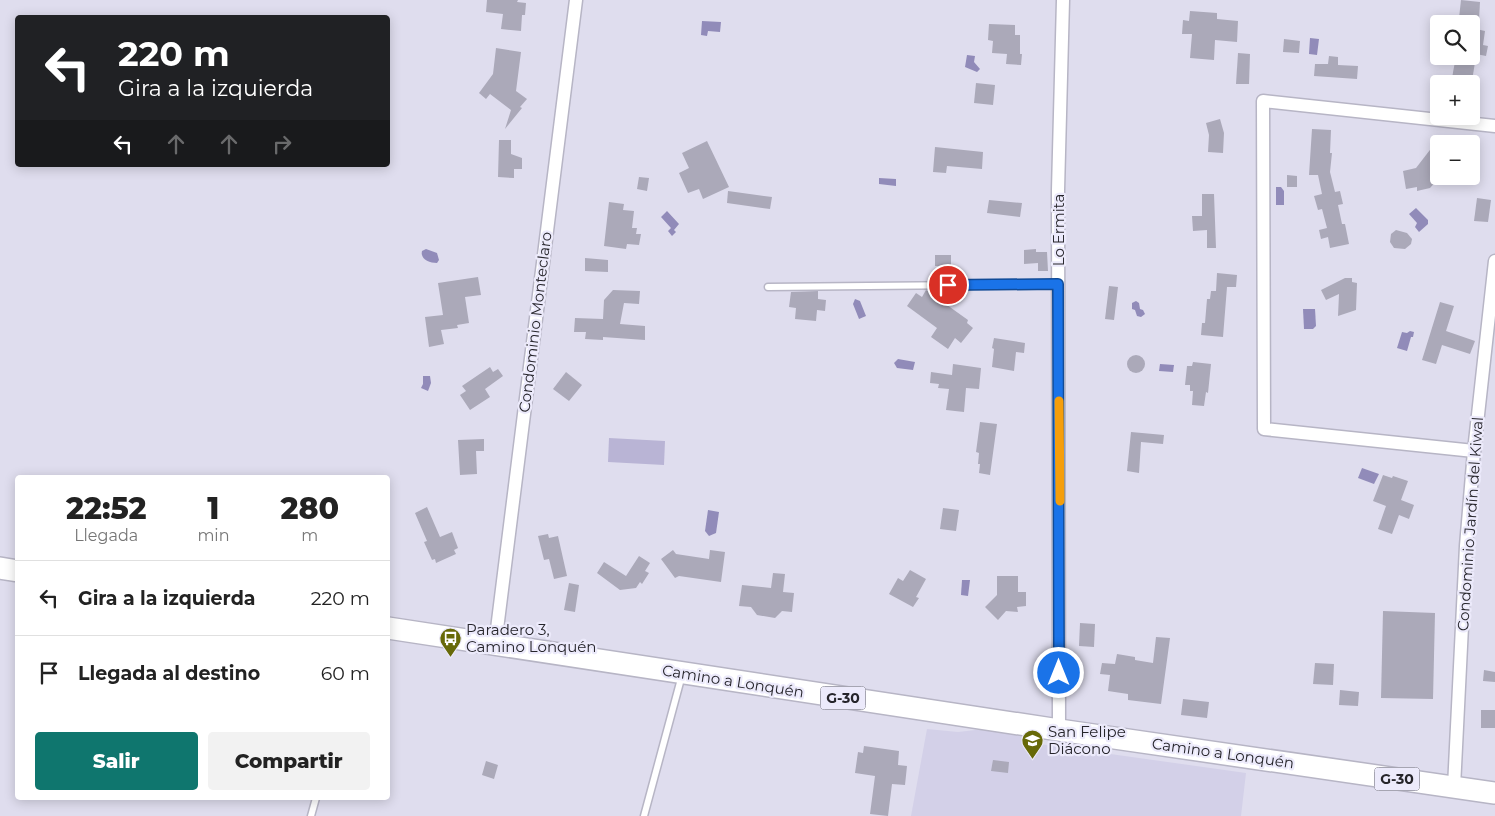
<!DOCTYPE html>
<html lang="es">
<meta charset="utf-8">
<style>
body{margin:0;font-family:Montserrat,sans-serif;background:#f2f2f2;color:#222;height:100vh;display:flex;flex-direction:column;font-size:19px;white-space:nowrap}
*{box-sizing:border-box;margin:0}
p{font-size:16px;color:#767676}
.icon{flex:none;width:28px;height:28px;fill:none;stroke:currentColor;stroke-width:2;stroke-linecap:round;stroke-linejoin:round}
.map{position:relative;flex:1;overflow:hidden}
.side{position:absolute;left:15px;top:475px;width:375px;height:325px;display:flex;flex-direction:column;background:#fff;border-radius:5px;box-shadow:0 2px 12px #0003}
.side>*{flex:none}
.banner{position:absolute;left:15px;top:15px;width:375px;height:152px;border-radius:5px;box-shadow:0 2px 12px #0003;background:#202124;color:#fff;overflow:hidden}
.buttons{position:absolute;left:1430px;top:15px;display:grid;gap:10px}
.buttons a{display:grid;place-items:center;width:50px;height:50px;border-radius:5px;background:#fff;box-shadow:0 2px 12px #0003;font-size:25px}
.pin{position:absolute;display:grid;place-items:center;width:42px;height:42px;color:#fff;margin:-21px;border:2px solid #fff;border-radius:50%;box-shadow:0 1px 5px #0007}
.me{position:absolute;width:55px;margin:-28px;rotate:0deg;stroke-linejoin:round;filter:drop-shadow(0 0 4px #0008)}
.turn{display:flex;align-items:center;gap:18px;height:105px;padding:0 20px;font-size:22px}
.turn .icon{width:65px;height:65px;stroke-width:2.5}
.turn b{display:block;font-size:35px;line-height:42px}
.lanes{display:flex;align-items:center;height:48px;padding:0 20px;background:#0003;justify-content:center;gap:25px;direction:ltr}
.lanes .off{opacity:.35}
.eta{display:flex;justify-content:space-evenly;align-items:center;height:85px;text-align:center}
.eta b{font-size:30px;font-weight:800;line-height:35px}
.cta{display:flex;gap:10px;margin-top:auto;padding:10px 20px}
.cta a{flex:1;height:58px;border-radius:5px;background:#0f766e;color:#fff;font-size:20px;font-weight:800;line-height:58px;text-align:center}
.cta a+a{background:#f2f2f2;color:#222}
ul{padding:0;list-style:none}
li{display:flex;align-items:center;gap:15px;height:75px;padding:0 20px;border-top:1px solid #e0e0e0}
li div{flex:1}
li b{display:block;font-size:19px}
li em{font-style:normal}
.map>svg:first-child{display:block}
.built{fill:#d3d0e8}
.green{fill:#b9b4d5}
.water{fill:#918bb9}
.building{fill:#aba9b9}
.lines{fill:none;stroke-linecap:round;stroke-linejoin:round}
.lane-casing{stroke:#b7b5c5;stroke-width:9}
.street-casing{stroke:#b7b5c5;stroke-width:15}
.primary-casing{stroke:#b7b5c5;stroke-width:24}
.lane{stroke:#fff;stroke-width:6}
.street{stroke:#fff;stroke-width:12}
.primary{stroke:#fff;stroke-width:21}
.route-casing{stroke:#114b97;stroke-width:12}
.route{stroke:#1a73e8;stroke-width:9}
.slow{stroke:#f59e0b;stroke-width:9}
.labels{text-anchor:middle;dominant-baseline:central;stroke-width:4.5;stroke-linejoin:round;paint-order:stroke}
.shield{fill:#eceafb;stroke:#616069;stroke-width:1}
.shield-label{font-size:14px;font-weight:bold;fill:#26252b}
.street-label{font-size:15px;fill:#26252b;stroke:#eceafb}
.poi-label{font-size:15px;fill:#26252b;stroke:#eceafb;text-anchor:start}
</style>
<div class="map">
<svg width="1495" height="816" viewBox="0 0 1495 816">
<rect width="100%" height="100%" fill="#dfddee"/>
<path class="built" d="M927,729L958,732L984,729L1017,734L1039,744L1246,773L1241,816H911Z"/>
<path class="green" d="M609,438L665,441L664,465L608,462Z"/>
<g class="water">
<path d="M702,21L721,22L720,32L708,31L707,36L701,35Z"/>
<path d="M1310,38L1319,39L1317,55L1309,54Z"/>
<path d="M967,55L975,56L974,62L980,69L977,72L965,67Z"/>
<path d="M879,178L896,179V186L879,184Z"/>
<path d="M1276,187H1281L1284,191V205H1276Z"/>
<path d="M1416,208L1428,220V224L1419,232L1415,227L1417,223L1409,214Z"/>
<path d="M667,211L679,224L674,230L676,232L672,236L668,231L671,228L661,217Z"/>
<path d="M426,249L437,253L439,260L437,263C429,263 420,259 422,251Z"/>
<path d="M855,299L860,301L866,316L859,319L853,304Z"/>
<path d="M1136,301L1139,303L1140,309L1143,310L1145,314L1141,317L1137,316L1135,310L1132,309V303Z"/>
<path d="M1303,309H1315L1316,326L1313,329H1304Z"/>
<path d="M1410,331L1414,332L1413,337H1411L1407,351L1397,348L1402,332L1407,333Z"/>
<path d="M898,359L915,362L913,370L897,368L894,363Z"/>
<path d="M1160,364L1174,365L1173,372L1159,371Z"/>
<path d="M423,376H430L431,383L428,391L421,388L423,384Z"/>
<path d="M1362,468L1379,474L1374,484L1358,478Z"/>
<path d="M708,510L719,512L716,533L709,536L705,531Z"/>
<path d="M962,580H970L968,596L961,595Z"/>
</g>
<g class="building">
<path d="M487,0H518L517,2L526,3L525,15H522L521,31L501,29L503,14L486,12Z"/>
<path d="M1461,0L1480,2L1479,20L1459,18Z"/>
<path d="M1190,11L1217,13V19L1238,21L1237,42L1215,40L1214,60L1190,58L1192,34H1182L1183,20L1189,21Z"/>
<path d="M989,24L1015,25V35H1020V54H1022L1021,65L1006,64L1007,54L992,53L993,41L988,40Z"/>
<path d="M1476,29L1485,31L1483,45L1488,46L1486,56L1471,53V38L1474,39Z"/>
<path d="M1284,39L1300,41L1299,53L1283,52Z"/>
<path d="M496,48L521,52L516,91L527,99L520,107L522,108L505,129L511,110L490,94L486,99L479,93L493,74Z"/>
<path d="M1238,53L1250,54L1249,84H1236Z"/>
<path d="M1329,56L1338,57V65L1358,66L1357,79L1314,76L1315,64H1328Z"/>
<path d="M1456,56H1476L1472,81L1452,78Z"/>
<path d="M976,83L995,85L993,105L974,103Z"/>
<path d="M1220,119L1224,133L1223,153L1208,152L1209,135L1206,123Z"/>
<path d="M1312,129L1331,130L1330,153H1332L1330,172L1335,192L1340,191L1343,204L1338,205L1342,224H1345L1349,244L1330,248L1328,237L1321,239L1319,230L1327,228L1322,209L1318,210L1314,196L1322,194L1318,175H1309Z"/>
<path d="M499,140H511V154L522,158V169H514V178L498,177Z"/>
<path d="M707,141L729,187L703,199L699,189L688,193L679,173L689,168L682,153Z"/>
<path d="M1433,146L1439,151V178L1430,188L1417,191V187L1406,189L1403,171L1416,168Z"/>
<path d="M935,147L983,152L982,169L947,166L946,173L933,172Z"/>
<path d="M1287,175L1297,176V187H1287Z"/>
<path d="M639,177L649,178L647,191L637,189Z"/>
<path d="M728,191L772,197L770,209L727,203Z"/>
<path d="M1202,194H1214L1216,248H1207V230L1193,231L1192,216H1202Z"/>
<path d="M1477,198L1491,200L1488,222L1474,221Z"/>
<path d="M989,200L1022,203L1020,217L987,213Z"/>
<path d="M609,202L624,204L623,210L634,211L632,228H637L636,234H641L639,245L627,244L626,249L604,246Z"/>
<path d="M1396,230L1407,233L1412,239L1411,244L1405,249L1394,248L1390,242L1391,234Z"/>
<path d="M1036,249V252H1047L1048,271H1038V263L1024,264V250Z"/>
<path d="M935,255H951V267L935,266Z"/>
<path d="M585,258L608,260V272L585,271Z"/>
<path d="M1217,273L1237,275L1236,287H1227L1223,337L1201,335L1202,323H1205L1207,299H1210L1211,291H1216Z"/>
<path d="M478,277L481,295L465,297L469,323L457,325L458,328L441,330L444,344L429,347L425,317L443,315L438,283Z"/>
<path d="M1345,278H1352V282L1357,283L1356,310L1338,316L1339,294L1326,300L1321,290Z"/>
<path d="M1109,286L1118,287L1114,320L1105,319Z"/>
<path d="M613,290L640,291L639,304L624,303L620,324L645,326V340L603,337V340L585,339L586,332H574L575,318L603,319L604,300Z"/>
<path d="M926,290L968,320L967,323L973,328L961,343L955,338L948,349L931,337L937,328L907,306L916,293L922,297Z"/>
<path d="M818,291V299L826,300L825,311L817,310L816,321L795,319L796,308L789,307L791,292Z"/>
<path d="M1440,302L1454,306L1446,331L1475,341L1470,354L1442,345L1436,364L1422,360Z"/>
<path d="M994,338L1025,343L1024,353L1016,352L1014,371L992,367L994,349L992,348Z"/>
<circle cx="1136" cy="364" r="9"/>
<path d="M1193,362L1211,364L1208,393L1206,392L1204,406L1192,405L1193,391H1190V385H1185L1187,366H1192Z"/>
<path d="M953,364L981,368L979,389L966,388L964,412L946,410L949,389L938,388L939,384L930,383L931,372L952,375Z"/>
<path d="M490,367L493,372L498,369L503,376L485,389L490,397L470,410L460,395L466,391L462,386Z"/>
<path d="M566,372L582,385L569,401L553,389Z"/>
<path d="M980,422L997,424L990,475L979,473L980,464H978L979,453L976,452Z"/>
<path d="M1131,432L1164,435L1163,444L1141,442L1139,473L1127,471Z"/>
<path d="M484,439V451H476L477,474L460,475L458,440Z"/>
<path d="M1383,475L1392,478L1393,476L1408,481L1401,500L1414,505L1409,519L1399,515L1392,534L1378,529L1386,506L1373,501Z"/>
<path d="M427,507L440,537L452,532L458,548L454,550L456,554L436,563L435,559L432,560L424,542L427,541L415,513Z"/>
<path d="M943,508L959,510L956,531L940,529Z"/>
<path d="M548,534L549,538L558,536L567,576L554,579L549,559L544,560L538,536Z"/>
<path d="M673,550L676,554L709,559L710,550L725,552L721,582L679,576L675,578L661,559Z"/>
<path d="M639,556L650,563L645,571L649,573L642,584L640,582L636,588L620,590L597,573L604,562L626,576Z"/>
<path d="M910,570L926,579L916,597L919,598L913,607L889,594L898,578L903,581Z"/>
<path d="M773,573L785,574L783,592L794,593L792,612L782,611L775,618L757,615L751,607L739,606L742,585L771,588Z"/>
<path d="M997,576H1018V592H1026V606L1017,607L1018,612L1006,611L998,620L985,607L997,595Z"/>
<path d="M569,583L579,585L575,612L564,610Z"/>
<path d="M1383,611L1435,613L1433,699L1381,698Z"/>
<path d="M1080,623L1095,624L1094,647L1079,646Z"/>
<path d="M1156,637L1170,638L1161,704L1128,700V694L1108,691L1110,675L1100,674L1102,663L1115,664L1117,654L1135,657V660L1153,663Z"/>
<path d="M1315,663L1334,664L1333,685L1313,684Z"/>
<path d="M1484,670L1495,672V682L1483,681Z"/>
<path d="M1340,690L1359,692L1358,706L1339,705Z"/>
<path d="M1183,699L1209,702L1207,718L1181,715Z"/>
<rect x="1481" y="710" width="14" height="18"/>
<path d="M864,746L899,751L898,765L907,766L905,785L892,784L888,816L870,814L875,776L855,773L858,752L863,753Z"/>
<path d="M993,760L1009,762L1008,773L991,771Z"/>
<path d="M486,761L498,765L494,779L482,775Z"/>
</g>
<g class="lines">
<defs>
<g id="lane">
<path d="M768,287L1058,284"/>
<path d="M311,816L316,798"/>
<path d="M644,816L682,675"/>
</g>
<g id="street">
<path d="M1474,451L1264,429L1263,101L1495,126"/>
<path d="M495,645L576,0"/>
<path d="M1059,730L1058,190L1063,0"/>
<path d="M1454,787L1466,546L1474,451L1495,261"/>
</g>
<g id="primary">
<path d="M0,568L18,571"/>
<path d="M388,628L1059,730L1495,793"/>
</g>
</defs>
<use href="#lane" class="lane-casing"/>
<use href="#street" class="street-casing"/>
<use href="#primary" class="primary-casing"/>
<use href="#lane" class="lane"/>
<use href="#street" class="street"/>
<use href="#primary" class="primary"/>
</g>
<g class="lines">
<defs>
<path id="route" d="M948,285L1058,284L1059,673"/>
</defs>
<use href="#route" class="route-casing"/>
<use href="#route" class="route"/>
<path class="slow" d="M1059,401L1060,501"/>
</g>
<defs>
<symbol id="bus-pin" viewBox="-11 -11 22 30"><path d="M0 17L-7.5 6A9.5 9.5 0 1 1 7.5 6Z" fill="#676908" stroke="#eceafb"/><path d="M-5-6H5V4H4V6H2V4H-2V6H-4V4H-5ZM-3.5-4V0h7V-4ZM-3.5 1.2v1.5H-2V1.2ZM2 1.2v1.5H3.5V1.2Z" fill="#fff"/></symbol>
<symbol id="school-pin" viewBox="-11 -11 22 30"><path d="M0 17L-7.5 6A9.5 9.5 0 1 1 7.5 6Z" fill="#676908" stroke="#eceafb"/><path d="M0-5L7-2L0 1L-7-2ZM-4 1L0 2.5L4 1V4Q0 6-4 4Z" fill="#fff"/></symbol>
</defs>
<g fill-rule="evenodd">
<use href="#bus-pin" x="438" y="626" width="25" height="34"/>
<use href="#school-pin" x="1020" y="728" width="25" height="34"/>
</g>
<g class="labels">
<g class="shield">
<rect x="820.5" y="686.5" width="45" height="23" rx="4"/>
<rect x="1374.5" y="767.5" width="45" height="23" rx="4"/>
</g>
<g class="shield-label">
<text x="843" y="698">G-30</text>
<text x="1397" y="779">G-30</text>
</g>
<g class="street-label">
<text transform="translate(1058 230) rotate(-90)">Lo Ermita</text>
<text transform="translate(535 322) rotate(-83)">Condominio Monteclaro</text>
<text transform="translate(1470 524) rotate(-86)">Condominio Jardín del Kiwal</text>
<text transform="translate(733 681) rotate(9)">Camino a Lonquén</text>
<text transform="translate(1223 753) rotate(8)">Camino a Lonquén</text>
</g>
<g class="poi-label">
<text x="466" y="629">Paradero 3,<tspan x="466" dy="17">Camino Lonquén</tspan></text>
<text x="1048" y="731">San Felipe<tspan x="1048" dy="17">Diácono</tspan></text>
</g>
</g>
</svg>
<div class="buttons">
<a><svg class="icon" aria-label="search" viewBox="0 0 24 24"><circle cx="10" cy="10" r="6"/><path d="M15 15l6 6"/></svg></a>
<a>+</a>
<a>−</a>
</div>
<div class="pin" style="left:948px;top:285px;background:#d93025"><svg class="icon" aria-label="arrive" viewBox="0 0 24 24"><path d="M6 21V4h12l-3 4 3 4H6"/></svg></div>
<svg class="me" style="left:1059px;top:673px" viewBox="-20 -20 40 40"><circle r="17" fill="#1a73e8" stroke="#fff" stroke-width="3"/><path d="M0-11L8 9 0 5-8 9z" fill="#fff"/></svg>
<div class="banner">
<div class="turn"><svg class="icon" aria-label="left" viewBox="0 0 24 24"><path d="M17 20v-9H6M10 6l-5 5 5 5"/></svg><div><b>220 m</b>Gira a la izquierda</div></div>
<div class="lanes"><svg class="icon" aria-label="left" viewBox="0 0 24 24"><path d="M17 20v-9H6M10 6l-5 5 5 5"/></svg><svg class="icon off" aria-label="ahead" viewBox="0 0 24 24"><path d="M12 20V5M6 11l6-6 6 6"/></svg><svg class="icon off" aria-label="ahead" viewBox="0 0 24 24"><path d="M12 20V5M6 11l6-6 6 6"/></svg><svg class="icon off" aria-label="right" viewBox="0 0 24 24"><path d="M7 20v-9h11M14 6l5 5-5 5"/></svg></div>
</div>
<section class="side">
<div class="eta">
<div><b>22:52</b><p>Llegada</p></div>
<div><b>1</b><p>min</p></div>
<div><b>280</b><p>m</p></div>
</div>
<ul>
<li><svg class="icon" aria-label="left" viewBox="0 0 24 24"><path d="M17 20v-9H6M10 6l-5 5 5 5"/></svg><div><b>Gira a la izquierda</b></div><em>220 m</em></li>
<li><svg class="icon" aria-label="arrive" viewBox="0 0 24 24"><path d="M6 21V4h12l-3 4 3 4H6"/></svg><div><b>Llegada al destino</b></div><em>60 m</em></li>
</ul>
<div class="cta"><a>Salir</a><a>Compartir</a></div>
</section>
</div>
